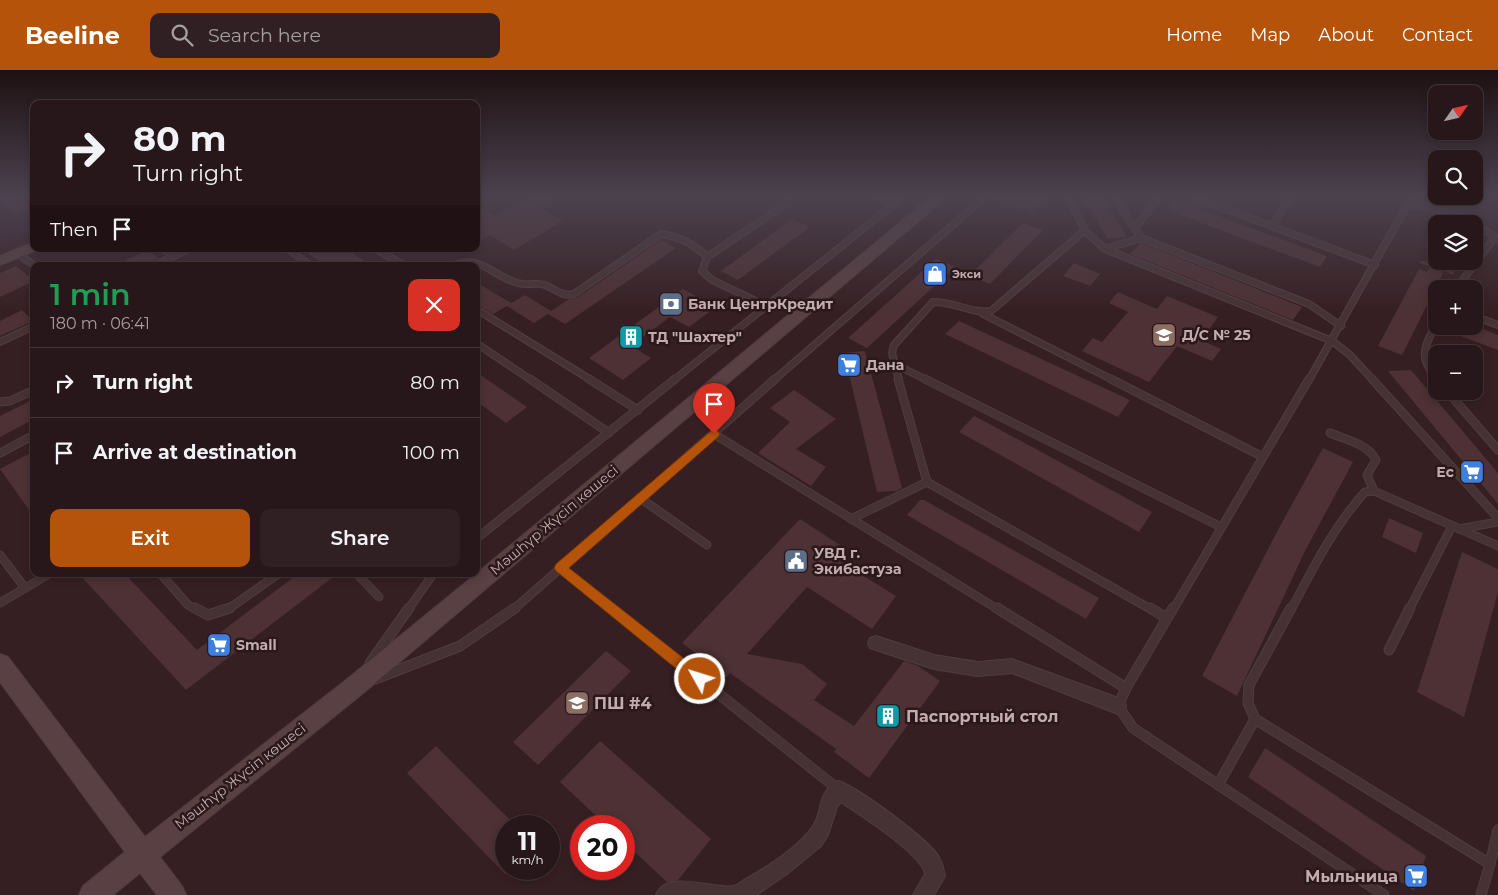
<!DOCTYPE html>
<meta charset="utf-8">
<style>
body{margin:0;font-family:Montserrat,sans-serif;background:#302023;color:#f1f3f6;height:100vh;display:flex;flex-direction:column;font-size:19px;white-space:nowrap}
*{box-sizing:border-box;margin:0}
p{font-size:16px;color:#a59fa2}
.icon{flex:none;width:28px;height:28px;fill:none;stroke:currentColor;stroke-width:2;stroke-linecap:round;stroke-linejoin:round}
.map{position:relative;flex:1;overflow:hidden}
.details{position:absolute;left:30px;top:192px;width:450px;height:315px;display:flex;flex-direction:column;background:#28171a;border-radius:10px;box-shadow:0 2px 8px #0003,0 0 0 1px #443639}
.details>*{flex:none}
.guide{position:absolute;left:30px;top:30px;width:450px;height:152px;border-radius:10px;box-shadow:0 2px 8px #0003,0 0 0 1px #443639;background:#28171a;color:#f1f3f6;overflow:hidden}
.needle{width:32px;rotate:56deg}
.buttons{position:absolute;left:1428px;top:15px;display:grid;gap:10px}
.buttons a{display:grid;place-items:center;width:55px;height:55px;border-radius:10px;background:#28171a;box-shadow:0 2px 8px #0003,0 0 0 1px #443639;font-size:25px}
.speed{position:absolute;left:495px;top:745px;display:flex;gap:10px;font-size:25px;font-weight:700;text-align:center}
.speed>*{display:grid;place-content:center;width:65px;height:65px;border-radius:50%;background:#28171a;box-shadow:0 2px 8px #0003,0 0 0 1px #443639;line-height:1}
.speed small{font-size:12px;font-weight:400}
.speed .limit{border:8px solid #d22;background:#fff;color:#111}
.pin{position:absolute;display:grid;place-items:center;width:42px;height:42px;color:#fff;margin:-51px -21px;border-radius:50% 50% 50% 0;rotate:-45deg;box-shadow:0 0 5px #0007}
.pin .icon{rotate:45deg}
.me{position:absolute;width:55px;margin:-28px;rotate:309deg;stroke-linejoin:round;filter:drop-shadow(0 0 4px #0008)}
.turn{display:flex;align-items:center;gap:18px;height:105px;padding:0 20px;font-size:22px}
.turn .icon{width:65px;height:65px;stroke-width:2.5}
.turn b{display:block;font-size:35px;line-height:42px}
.then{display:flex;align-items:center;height:48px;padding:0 20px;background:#0003;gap:10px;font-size:19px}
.round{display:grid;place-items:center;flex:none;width:52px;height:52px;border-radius:10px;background:#302023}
.summary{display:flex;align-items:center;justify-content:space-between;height:85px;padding:0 20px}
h1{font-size:30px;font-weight:600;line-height:38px;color:#1e9e55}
.primary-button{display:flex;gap:10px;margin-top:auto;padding:10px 20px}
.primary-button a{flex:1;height:58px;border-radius:10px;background:#b45309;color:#fff;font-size:20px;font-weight:600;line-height:58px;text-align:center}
.primary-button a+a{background:#302023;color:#f1f3f6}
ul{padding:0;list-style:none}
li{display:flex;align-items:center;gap:15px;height:70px;padding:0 20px;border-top:1px solid #443639}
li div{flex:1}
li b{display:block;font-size:19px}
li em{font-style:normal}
header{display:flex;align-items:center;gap:30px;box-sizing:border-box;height:70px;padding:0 25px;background:#b45309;color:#fff}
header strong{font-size:24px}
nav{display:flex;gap:28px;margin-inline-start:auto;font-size:18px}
.search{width:350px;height:45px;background:#302023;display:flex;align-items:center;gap:12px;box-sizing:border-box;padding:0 18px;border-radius:10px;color:#a59fa2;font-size:19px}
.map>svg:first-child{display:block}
.green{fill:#37212d}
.building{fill:#4d3134}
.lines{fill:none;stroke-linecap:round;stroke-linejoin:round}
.lane-far2-casing{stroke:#503c3e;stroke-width:8}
.lane-far1-casing{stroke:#503c3e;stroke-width:9}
.lane-casing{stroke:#503c3e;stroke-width:11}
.street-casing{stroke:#503c3e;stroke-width:2}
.secondary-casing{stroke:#503c3e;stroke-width:2}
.lane-far2{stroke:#463234;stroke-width:5.5}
.lane-far1{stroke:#463234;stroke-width:7}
.lane{stroke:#463234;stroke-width:9}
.street{fill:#463234;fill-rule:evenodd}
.secondary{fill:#594042;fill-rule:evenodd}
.route{fill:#b45309;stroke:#753606}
.labels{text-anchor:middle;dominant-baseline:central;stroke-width:5;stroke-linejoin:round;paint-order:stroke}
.far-poi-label{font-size:11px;font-weight:bold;fill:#c4acae;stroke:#2b181a;text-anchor:start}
.poi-label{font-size:14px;font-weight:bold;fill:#c4acae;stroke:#2b181a;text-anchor:start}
.street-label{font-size:14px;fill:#c4acae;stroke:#2b181a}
.near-poi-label{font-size:16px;font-weight:bold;fill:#c4acae;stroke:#2b181a;text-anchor:start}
</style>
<header>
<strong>Beeline</strong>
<div class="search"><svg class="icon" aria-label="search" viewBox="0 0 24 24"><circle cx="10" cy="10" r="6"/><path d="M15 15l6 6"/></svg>Search here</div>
<nav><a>Home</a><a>Map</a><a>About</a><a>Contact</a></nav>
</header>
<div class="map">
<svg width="1498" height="825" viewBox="0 0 1498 825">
<rect width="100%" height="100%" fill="#361f22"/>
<path class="green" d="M0,126H34V160L0,174Z"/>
<g class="building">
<path d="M0,126H34V136L15,144L0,131Z"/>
<path d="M530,126H558L539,137L563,151L514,180L490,165L476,173V135L494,146Z"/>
<path d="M991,126H1049L1031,144L990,128Z"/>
<path d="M1081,126H1101L1127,167L1108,169Z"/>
<path d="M1177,131L1327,186L1320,197L1169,141Z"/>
<path d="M792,149L810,157L738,210L721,201Z"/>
<path d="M1023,153L1043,160L990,214L969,206Z"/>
<path d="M661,170L676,178L565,254L548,244L534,253L507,236L493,244L476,234V212L511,233L525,225L551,241L569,229L577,228Z"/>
<path d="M1141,173L1267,223L1302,237L1293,250L1130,184Z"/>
<path d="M301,179H346L373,196H327Z"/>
<path d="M148,180L158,188L151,192L148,196H114Z"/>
<path d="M936,189L955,197L867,278L848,268Z"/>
<path d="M1420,191H1459L1453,205L1444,201L1402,285L1378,276L1419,199L1427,202L1430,197L1420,193Z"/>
<path d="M1074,193L1100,204L1090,216L1063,206Z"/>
<path d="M16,196L34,211L0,227V203Z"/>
<path d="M683,219L716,237L689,257L670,247L631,276L651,288L623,310L589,288Z"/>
<path d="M1118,222L1157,239L1167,226L1218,247L1201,270L1221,279L1212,291L1177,276L1149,312L1082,281L1093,268L1102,272L1128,242L1109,233Z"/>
<path d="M22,240L33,251L0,266V251Z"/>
<path d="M959,251L1130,330L1118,347L945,264Z"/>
<path d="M1440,256H1475L1498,265V280L1439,258Z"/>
<path d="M865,281L902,418L896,421L877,422L844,283Z"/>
<path d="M1411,300L1498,403V434L1388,301Z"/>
<path d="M476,302L527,337L506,353L476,331Z"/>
<path d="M794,320L836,349L796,379L826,397L811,416L758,383L790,352L770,338Z"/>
<path d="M34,329V349L0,367V346Z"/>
<path d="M974,346L995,357L1152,442L1139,462L959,362Z"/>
<path d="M1323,378L1353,392L1305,481L1237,626L1202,606L1279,458Z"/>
<path d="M34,381V447L0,399Z"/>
<path d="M920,430H924L1099,528L1086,549L907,445Z"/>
<path d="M1389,448L1423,463L1416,483L1382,467Z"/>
<path d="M800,449L843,477L833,487L896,526L872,559L807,517L747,584L802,594L827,614L814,630L854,656L904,591L918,596L940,611L869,708L834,682L836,679L730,603L727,607L682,573Z"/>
<path d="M1462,482L1498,499V522L1464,647L1417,622Z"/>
<path d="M79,504H125L197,580L298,504H337L186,620Z"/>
<path d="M606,581L631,601L538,695L513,672Z"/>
<path d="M600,671L711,769L678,810L667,812L624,772V756H607L560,712Z"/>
<path d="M436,676L516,756H506V805L407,703Z"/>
<path d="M1265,678L1426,786L1414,821L1248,707Z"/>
</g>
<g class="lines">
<defs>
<g id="lane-far2">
<path d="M875,126L894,134"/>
<path d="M1067,126L1086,162L1105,179L1332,271L1349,284L1373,310"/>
<path d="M1113,126L1141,168L1309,234L1341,256"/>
<path d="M1192,126L1375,195"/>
<path d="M1407,135L1432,138L1468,149L1498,169"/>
<path d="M1272,156L1290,126"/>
<path d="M1135,158L1159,126"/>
<path d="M163,179L174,186L188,179"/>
<path d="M288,179L311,196"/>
<path d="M375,179L406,196"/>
<path d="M1105,179L1141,168"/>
<path d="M17,183L35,196"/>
<path d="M707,187L789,132L786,126"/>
<path d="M153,196L174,186"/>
<path d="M452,196C483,184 491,206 518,213C527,216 536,212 545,215C556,219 561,227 574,224L661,164C679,166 694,174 707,187L702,201L712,210L754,230"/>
<path d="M1456,219L1495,167"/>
<path d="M476,239L591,310"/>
<path d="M983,244L1113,310"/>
<path d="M1474,246L1498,255"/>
<path d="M1436,254C1424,278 1418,286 1436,309"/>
<path d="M0,272L34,256"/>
<path d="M476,273L531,310"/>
<path d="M894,294L927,310"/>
<path d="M674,310L904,126"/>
<path d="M774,310L986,126"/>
<path d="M899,310L892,283L894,275L933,232C953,231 971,244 991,241L1084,161"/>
<path d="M1309,310L1412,126"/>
</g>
<g id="lane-far1">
<path d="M530,309L609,363"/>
<path d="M589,309L638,340"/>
<path d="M898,309L927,412"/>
<path d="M925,309L1221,457"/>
<path d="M1111,309L1263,387"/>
<path d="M1372,309L1498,448"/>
<path d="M1447,321L1498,380"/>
<path d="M0,332L10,331L34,320"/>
<path d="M476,343V364"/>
<path d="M1330,363C1345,369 1368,374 1376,390L1367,405L1374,421"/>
<path d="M714,364L999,540"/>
<path d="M0,383L34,365"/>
<path d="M640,428L707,475"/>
<path d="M851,449L927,412L1152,540"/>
<path d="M1459,459L1498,452"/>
<path d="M476,469L675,309"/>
<path d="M0,485L25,518"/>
<path d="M560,498L612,540"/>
<path d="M161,504L188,535L197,540"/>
<path d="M357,504L379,527"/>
<path d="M0,533L49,504"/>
<path d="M227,540L278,504"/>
<path d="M408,540L433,504"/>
<path d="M513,540L775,309"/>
<path d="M1173,540L1309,309"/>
<path d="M1291,540C1312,500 1334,456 1365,422L1374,421L1498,476"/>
<path d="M1409,540L1452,456"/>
</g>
<g id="lane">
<path d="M195,538L208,545L230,538"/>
<path d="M611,538L839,720"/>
<path d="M997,538L1126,618"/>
<path d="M1150,538L1167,548"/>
<path d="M1173,538L1126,618L1118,636L1133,658L1384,825"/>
<path d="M1389,580L1410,538"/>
<path d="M370,593L409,538"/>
<path d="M375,609L460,576L515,538"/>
<path d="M1255,649L1490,794L1481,825"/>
<path d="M1218,715L1255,649L1248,633L1249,615L1291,538"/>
<path d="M1490,794L1498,760"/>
</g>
<g id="street">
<path d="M876,566L934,585L978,592L1012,589L1124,630L1126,636L1124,642L1118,644L1012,603L978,606L934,599L870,578L868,573L870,568Z"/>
<path d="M839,711C861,720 926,767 939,787C942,793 944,799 945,806L934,825H913L925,804C922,784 858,744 841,732L837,737L828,765L821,776L787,804L756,825H656C667,798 713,820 734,816C738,815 741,812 744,810C766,798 800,776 813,756C824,740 816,721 839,711Z"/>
</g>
<g id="secondary">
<path d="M932,126H948L362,624L160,787L182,816L186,825H157L140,803L113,825H79L83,816L125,782L0,612V584L8,587L145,767L346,610L476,504Z"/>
<path d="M34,172V179H39L0,195V186Z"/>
</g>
</defs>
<use href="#lane-far2" class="lane-far2-casing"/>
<use href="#lane-far1" class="lane-far1-casing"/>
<use href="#lane" class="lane-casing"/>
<use href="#street" class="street-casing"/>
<use href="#secondary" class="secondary-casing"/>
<use href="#lane-far2" class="lane-far2"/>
<use href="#lane-far1" class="lane-far1"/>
<use href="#lane" class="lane"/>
<use href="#street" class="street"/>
<use href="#secondary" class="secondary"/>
</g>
<linearGradient id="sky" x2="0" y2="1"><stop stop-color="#1e1113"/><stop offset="0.52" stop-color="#4c424f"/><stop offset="1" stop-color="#4c424f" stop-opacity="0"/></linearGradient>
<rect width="1498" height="242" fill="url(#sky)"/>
<path class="route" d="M714,360L718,361L720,364L718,367L569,498L705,605L707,609L705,614L700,615L695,614L556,501L554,498L556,494L711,361Z"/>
<defs>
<symbol id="shop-square" viewBox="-11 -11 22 22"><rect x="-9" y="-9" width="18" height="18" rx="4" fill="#3f7fe0" stroke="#2b181a"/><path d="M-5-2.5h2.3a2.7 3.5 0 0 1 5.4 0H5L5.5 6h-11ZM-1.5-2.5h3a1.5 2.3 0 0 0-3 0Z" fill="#fff"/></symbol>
<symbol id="bank-square" viewBox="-11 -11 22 22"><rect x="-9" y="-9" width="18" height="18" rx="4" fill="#5c6f8a" stroke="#2b181a"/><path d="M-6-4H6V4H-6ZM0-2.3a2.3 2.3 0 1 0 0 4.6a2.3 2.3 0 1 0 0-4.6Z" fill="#fff"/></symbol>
<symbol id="school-square" viewBox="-11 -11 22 22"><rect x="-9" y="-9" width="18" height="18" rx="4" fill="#8d6e63" stroke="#2b181a"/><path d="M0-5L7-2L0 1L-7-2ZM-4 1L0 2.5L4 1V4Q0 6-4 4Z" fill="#fff"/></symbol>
<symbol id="building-square" viewBox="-11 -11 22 22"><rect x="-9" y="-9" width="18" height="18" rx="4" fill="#0f9aa8" stroke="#2b181a"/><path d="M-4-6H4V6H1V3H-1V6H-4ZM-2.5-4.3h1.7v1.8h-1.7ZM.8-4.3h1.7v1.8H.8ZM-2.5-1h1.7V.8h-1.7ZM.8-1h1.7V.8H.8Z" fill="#fff"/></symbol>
<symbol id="supermarket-square" viewBox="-11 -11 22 22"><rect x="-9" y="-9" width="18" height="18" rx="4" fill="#3f7fe0" stroke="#2b181a"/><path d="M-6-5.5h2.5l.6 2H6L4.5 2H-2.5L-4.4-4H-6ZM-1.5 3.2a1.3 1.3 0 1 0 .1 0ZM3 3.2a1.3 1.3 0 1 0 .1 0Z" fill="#fff"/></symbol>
<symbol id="civic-square" viewBox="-11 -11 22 22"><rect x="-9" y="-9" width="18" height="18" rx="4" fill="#5c6f8a" stroke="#2b181a"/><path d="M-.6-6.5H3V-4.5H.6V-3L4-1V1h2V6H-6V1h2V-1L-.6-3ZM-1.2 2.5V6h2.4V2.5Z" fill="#fff"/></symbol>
</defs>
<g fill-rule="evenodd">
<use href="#shop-square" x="921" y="190" width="28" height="28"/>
<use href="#bank-square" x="657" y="220" width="28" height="28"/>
<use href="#school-square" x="1150" y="251" width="28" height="28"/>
<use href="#building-square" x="617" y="253" width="28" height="28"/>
<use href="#supermarket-square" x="835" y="281" width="28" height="28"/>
<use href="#supermarket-square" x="1458" y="388" width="28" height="28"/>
<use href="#civic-square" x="782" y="477" width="28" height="28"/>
<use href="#supermarket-square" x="205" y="561" width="28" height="28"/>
<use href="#school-square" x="563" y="619" width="28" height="28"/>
<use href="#building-square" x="874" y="632" width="28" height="28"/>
<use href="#supermarket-square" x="1402" y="792" width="28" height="28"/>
</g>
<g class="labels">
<g class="far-poi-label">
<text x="952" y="204">Экси</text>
</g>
<g class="poi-label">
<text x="688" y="234">Банк ЦентрКредит</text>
<text x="1182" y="265">Д/С № 25</text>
<text x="648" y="267">ТД "Шахтер"</text>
<text x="866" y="295">Дана</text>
<text x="1454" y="402" text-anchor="end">Ес</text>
<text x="814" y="483">УВД г.<tspan x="814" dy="16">Экибастуза</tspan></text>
<text x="236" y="575">Small</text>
</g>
<g class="street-label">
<text transform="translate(554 450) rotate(-40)">Мәшһүр Жүсіп көшесі</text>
<text transform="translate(240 706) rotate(-38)">Мәшһүр Жүсіп көшесі</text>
</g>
<g class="near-poi-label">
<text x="594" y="633">ПШ #4</text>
<text x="906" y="646">Паспортный стол</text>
<text x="1398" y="806" text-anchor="end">Мыльница</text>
</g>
</g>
</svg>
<div class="buttons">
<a><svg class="needle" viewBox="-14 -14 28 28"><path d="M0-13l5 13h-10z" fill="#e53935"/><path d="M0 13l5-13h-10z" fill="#a59fa2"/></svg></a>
<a><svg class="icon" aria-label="search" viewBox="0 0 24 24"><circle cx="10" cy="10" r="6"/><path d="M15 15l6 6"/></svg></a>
<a><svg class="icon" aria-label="layers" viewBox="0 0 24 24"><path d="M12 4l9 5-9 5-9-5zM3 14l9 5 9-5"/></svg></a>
<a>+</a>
<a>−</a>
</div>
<div class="speed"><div>11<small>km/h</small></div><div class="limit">20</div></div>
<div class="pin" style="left:714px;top:364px;background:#d93025"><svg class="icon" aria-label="arrive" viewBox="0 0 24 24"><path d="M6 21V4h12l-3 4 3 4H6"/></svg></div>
<svg class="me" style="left:700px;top:609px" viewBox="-20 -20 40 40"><circle r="17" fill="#b45309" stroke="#fff" stroke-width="3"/><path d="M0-11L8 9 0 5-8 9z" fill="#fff"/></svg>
<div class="guide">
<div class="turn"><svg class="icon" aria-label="right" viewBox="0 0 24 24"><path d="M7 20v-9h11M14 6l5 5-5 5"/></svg><div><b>80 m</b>Turn right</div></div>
<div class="then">Then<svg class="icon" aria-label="arrive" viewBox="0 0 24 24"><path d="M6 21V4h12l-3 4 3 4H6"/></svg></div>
</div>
<section class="details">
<div class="summary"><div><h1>1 min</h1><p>180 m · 06:41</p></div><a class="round" style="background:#d93025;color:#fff"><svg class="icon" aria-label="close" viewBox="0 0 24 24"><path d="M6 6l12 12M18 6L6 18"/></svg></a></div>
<ul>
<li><svg class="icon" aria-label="right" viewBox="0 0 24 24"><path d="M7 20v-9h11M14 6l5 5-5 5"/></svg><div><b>Turn right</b></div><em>80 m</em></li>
<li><svg class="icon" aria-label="arrive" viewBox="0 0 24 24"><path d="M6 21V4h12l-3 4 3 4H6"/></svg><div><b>Arrive at destination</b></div><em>100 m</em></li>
</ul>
<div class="primary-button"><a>Exit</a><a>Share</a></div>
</section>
</div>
